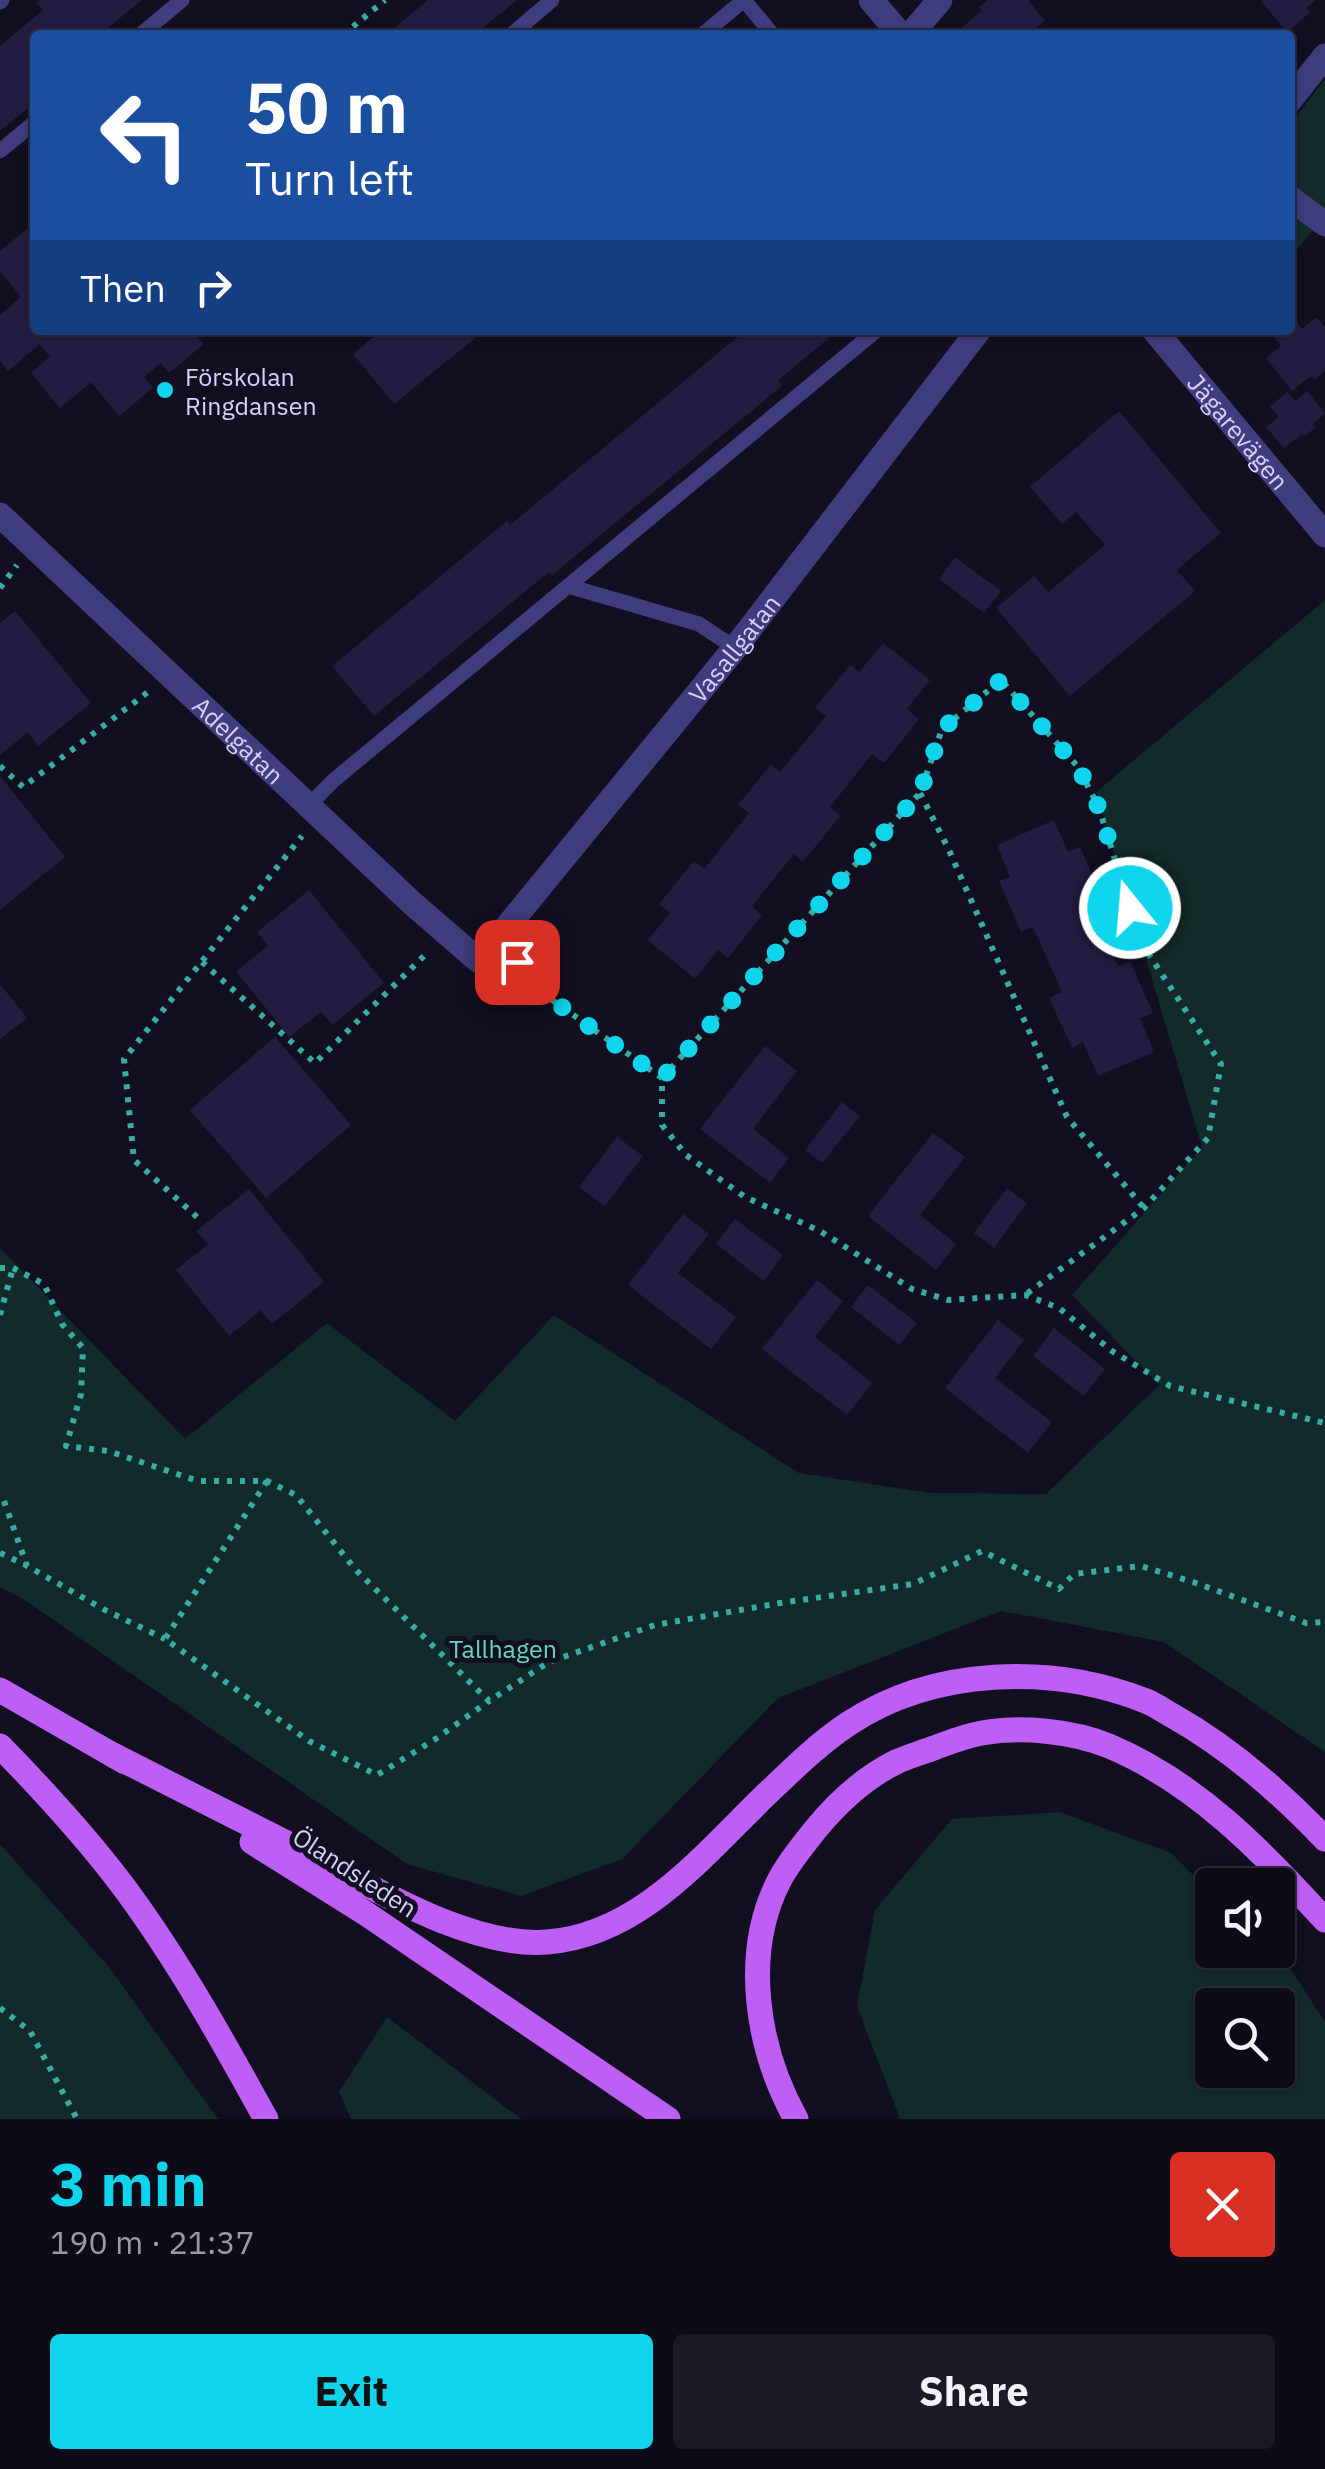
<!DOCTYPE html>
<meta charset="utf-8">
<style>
body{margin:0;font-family:"IBM Plex Sans",sans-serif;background:#1c1926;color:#f1f3f6;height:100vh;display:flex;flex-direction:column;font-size:38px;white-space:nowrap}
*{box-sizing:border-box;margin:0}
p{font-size:32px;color:#9b9ba2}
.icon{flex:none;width:55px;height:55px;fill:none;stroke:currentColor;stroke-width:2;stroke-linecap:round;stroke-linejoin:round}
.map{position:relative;height:2119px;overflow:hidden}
.details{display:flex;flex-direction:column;background:#0e0b19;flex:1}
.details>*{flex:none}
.top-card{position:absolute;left:30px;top:30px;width:1265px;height:305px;border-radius:10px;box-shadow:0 2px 8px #0004,0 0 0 2px #2e2b38;background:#1a4fa0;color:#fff;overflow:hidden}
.fabs{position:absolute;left:1195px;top:1868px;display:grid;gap:20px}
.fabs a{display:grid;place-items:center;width:100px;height:100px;border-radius:10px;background:#0e0b19;box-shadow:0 2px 8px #0004,0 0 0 2px #2e2b38;font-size:50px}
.pin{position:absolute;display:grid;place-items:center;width:85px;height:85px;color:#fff;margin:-42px;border-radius:20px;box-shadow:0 5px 15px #0006}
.me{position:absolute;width:110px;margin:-55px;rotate:343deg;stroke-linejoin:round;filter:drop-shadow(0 0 8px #0008)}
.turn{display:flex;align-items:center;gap:35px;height:210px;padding:0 50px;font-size:45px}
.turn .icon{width:130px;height:130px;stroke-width:2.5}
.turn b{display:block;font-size:70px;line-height:85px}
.then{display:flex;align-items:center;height:95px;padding:0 50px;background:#0003;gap:20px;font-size:38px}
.round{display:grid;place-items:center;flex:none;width:105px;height:105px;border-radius:10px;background:#1c1926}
.summary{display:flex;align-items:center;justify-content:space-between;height:170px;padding:0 50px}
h1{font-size:60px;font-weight:800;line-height:75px;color:#0ed5eb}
.cta{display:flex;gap:20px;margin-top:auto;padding:20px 50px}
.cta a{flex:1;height:115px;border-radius:10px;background:#0ed5eb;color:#111;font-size:40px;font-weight:800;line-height:115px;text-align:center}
.cta a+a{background:#1c1926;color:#f1f3f6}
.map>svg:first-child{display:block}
.green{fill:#122a29;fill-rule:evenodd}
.building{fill:#231c41}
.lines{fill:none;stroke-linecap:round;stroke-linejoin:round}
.path{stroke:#36aca5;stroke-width:6;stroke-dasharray:5 8;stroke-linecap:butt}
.service{stroke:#3f3d7d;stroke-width:15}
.minor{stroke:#3f3d7d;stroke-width:25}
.primary{stroke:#bd5ff5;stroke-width:25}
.route{stroke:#0ed5eb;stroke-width:18;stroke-dasharray:0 32.4}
.poi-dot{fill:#0ed5eb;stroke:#120f21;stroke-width:4}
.labels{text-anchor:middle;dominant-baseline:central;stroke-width:10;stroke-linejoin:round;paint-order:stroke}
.poi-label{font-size:25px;fill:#d6d1fc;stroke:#120f21;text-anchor:start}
.street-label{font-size:25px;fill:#d6d1fc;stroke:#120f21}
.park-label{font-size:25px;fill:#62d7ba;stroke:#120f21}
</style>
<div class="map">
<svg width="1325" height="2119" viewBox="0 0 1325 2119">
<rect width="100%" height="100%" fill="#120f21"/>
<g class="green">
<path d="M1325,79V215L1290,258V125Z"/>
<path d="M1325,600V1752L1164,1642L1001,1611L778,1698L622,1859L521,1896L407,1864L23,1599L0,1587V1248L185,1439L327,1323L455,1421L554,1315L799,1473L930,1493L1046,1494L1159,1385L1072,1295L1202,1147L1096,792Z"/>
<path d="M1060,1812L1171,1853L1212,1894V1950H1271L1290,1968L1325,2022V2119H900L857,2006L875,1910L952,1819ZM1212,2005H1278V2070H1212Z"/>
<path d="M0,1844L109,1967L218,2119H0Z"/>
<path d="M387,2017L521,2119H351L339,2092Z"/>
</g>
<g class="building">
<path d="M39,0H142L99,35H35V102L0,131V46L43,10L36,2Z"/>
<path d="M428,0H517L480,30L484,35H386Z"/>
<path d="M988,0H1028L1045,21L1028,35H968L961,28L982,11L979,7Z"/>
<path d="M1260,0H1316L1306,8L1310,12L1287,32Z"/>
<path d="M35,222V330H191L204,344L169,373L161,363L144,377L153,388L119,416L91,382L60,408L31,373L50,357L40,344L8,371L0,361V315L21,297L0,271V251Z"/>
<path d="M1317,317L1325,327V371L1314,380L1311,376L1292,391L1266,358L1281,346L1273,336L1281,330H1290V323L1295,319L1302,329Z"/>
<path d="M382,330H485L394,404L353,354Z"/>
<path d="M736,330H839L778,380L782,386L552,575L549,572L374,716L332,666L507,521L510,525L740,335Z"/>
<path d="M1307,391L1325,413L1313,424L1316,427L1305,436L1302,434L1284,448L1266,427L1279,417L1270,407L1287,392L1295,401Z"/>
<path d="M1119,411L1221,533L1177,570L1195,591L1070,696L996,608L1034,576L1048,592L1105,545L1076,512L1062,524L1030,487Z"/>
<path d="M955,557L1001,591L984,613L939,579Z"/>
<path d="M15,611L91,703L38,746L28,732L0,755V623Z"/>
<path d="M883,643L930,680L907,709L919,719L884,763L872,754L830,807L840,816L803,862L794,854L752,906L762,915L728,958L718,950L695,979L648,940L670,913L659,904L694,861L704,869L749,813L738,805L771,764L780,772L826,716L815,708L850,665L859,672Z"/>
<path d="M0,776L65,857L0,910Z"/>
<path d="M1054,820L1068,852L1080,847L1102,898L1090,904L1118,966L1130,961L1153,1013L1140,1018L1154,1052L1098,1076L1083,1042L1072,1048L1049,998L1062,992L1033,927L1021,932L999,881L1010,877L997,845Z"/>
<path d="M309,890L384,983L332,1025L321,1012L289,1037L236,971L268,946L257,932Z"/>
<path d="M0,984L27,1018L0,1039Z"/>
<path d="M275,1037L351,1125L266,1198L190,1110Z"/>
<path d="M765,1046L797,1071L753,1129L789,1158L770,1183L700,1129Z"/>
<path d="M842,1102L860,1116L822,1163L805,1150Z"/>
<path d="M933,1133L965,1157L920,1215L956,1244L936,1270L868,1216Z"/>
<path d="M617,1137L643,1156L605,1206L579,1187Z"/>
<path d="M1007,1188L1027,1203L994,1248L974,1233Z"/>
<path d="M249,1189L324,1282L272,1324L261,1310L229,1336L176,1270L208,1244L196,1231Z"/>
<path d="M683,1214L709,1234L678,1273L736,1317L711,1349L628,1285Z"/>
<path d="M735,1219L783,1255L764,1281L716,1244Z"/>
<path d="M817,1280L843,1301L815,1337L872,1383L847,1415L762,1349Z"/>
<path d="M868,1285L917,1323L899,1345L851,1307Z"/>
<path d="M998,1320L1024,1340L995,1378L1052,1422L1028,1453L945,1388Z"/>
<path d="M1054,1328L1105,1369L1084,1396L1033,1356Z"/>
</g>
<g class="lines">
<g class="path">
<path d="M343,35L385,0"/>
<path d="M0,588L17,565"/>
<path d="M0,766L23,787L148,692"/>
<path d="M920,793L948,848L1067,1117L1144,1208"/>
<path d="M202,962L315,1063L427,953"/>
<path d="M517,962L538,990L662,1078V1125L686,1155L745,1197L820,1231L912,1289L948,1300L1025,1295L1059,1308L1112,1351L1170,1386L1325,1423"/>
<path d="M662,1078L920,793L942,729L1001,680L1078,767L1099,808L1140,941L1221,1064L1208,1138L1144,1208L1025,1295"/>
<path d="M197,1217L134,1160L124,1059L302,836"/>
<path d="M0,1268H13L44,1284L62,1324L83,1348L81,1394L66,1446L108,1451L198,1481H267L296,1495L355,1569L489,1701L549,1662L655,1625L780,1603L913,1584L982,1551L1059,1589L1074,1574L1141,1566L1193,1582L1306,1623L1325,1622"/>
<path d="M0,1315L13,1268"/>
<path d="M267,1481L165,1639L309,1741L377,1775L434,1740L489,1701"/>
<path d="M4,1501L27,1566L105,1610L165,1639"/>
<path d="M0,1553L26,1565"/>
<path d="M0,2008L30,2031L77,2119"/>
</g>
<g class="service">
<path d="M744,0L773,35"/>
<path d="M0,2L2,0"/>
<path d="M140,35L182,0"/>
<path d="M511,35L552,0"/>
<path d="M702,35L744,0"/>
<path d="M0,151L35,122"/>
<path d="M568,586L699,624L735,648"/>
<path d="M309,805L334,780L877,330"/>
</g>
<g class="minor">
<path d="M871,0L901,35"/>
<path d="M910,35L940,0"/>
<path d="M1290,100L1325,56"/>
<path d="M1290,198L1325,224"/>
<path id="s1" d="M1154,330L1325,535"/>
<path id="s2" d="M0,515L413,904L479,961L735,648L979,330"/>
</g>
<g class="primary">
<path d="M0,1690L125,1762"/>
<path d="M0,1746C44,1791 88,1839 126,1890C179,1962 223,2041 266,2119"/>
<path d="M113,1755C178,1788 243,1821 308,1854C375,1889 471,1948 547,1942C643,1935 708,1849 773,1788C797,1765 821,1742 848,1724C934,1667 1052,1664 1146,1701C1156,1705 1164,1711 1173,1716C1230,1748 1280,1792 1325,1839"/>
<path d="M252,1842L365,1913L668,2119"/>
<path d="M796,2119C757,2049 741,1953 780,1879C789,1862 803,1845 815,1830C837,1803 864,1778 896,1762C907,1757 920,1753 931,1749C948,1743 964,1736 982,1733C1021,1726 1072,1731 1109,1746C1197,1783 1261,1851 1325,1920"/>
</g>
</g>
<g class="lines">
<path class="route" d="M517,962L538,990L662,1078L920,793L942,729L1001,680L1078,767L1099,808L1130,908"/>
</g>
<circle class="poi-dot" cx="165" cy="390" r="10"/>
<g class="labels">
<g class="poi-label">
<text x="185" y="376">Förskolan<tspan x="185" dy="29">Ringdansen</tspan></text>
</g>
<g class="street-label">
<text stroke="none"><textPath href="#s1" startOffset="132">Jägarevägen</textPath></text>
<text stroke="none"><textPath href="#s2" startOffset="1058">Vasallgatan</textPath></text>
<text stroke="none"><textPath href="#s2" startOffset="328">Adelgatan</textPath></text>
<text transform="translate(355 1872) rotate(33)">Ölandsleden</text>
</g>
<g class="park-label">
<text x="503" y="1648">Tallhagen</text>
</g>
</g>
</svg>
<div class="fabs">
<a><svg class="icon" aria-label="sound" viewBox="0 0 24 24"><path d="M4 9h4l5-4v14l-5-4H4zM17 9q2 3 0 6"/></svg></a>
<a><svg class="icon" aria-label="search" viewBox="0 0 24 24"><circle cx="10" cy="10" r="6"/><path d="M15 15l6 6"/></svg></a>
</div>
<div class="pin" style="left:517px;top:962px;background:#d93025"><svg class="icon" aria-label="arrive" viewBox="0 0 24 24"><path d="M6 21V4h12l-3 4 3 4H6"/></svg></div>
<svg class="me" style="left:1130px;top:908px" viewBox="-20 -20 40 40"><circle r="17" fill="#0ed5eb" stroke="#fff" stroke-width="3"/><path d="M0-11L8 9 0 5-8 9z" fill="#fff"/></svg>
<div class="top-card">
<div class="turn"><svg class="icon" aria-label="left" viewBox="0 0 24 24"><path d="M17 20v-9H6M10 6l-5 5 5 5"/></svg><div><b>50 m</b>Turn left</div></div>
<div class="then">Then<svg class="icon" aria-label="right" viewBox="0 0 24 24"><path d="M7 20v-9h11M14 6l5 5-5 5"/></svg></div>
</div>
</div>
<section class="details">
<div class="summary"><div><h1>3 min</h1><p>190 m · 21:37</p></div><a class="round" style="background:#d93025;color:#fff"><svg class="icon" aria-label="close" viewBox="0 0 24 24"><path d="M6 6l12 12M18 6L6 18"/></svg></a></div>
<div class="cta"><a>Exit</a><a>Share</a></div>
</section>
